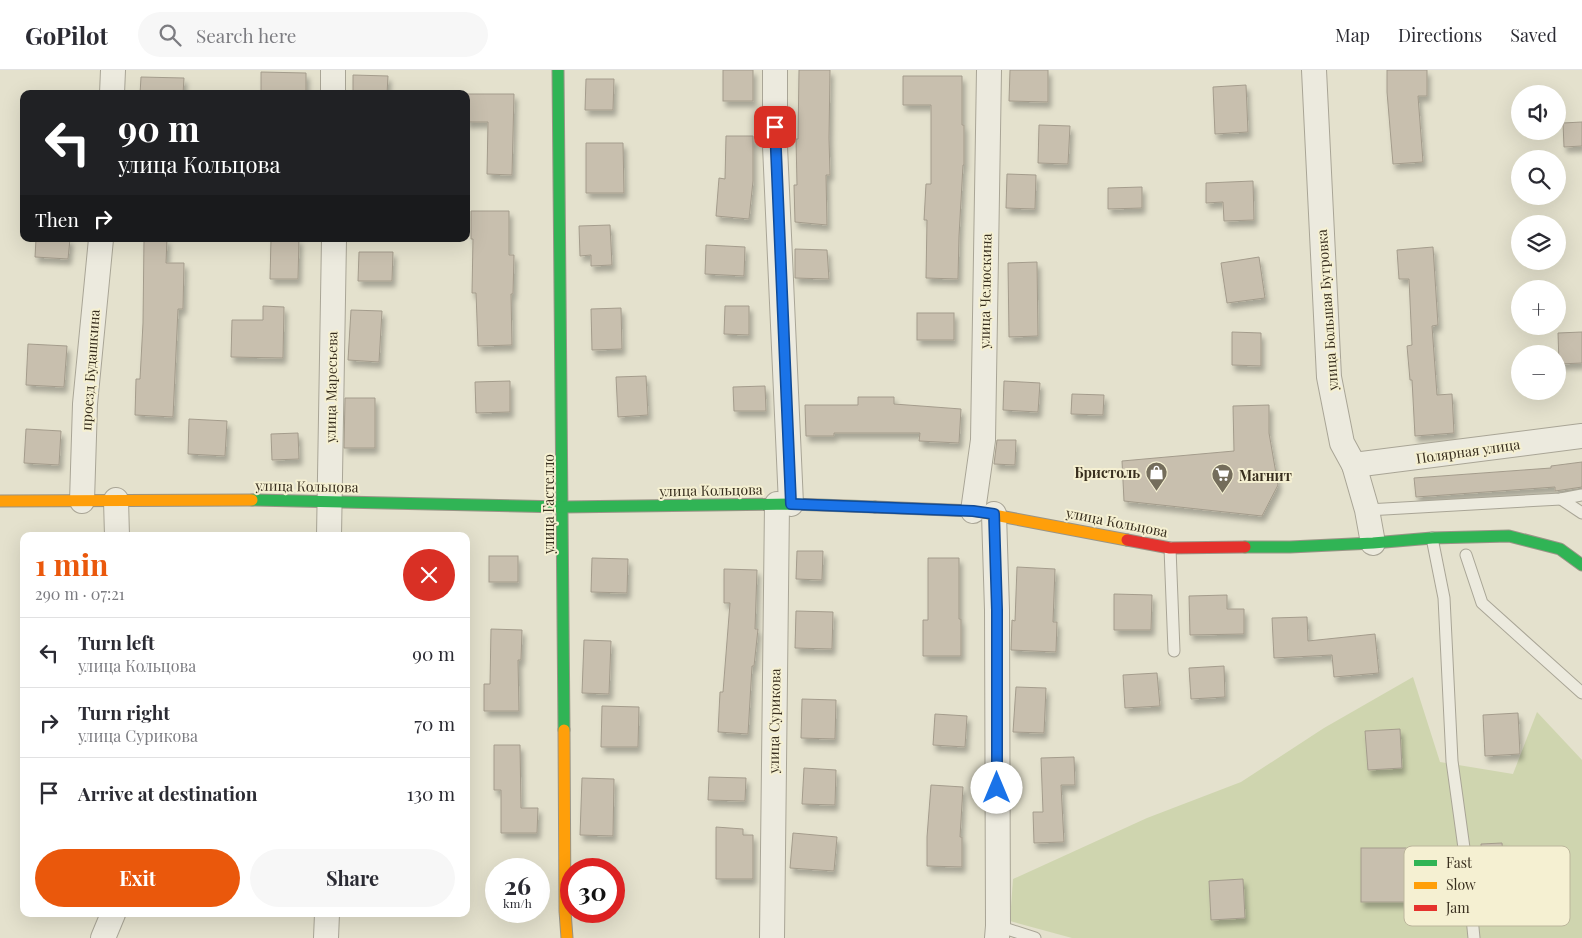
<!DOCTYPE html>
<meta charset="utf-8">
<style>
body{margin:0;font-family:"Playfair Display",serif;background:#f7f7f7;color:#2b2b33;height:100vh;display:flex;flex-direction:column;font-size:19px;white-space:nowrap}
*{box-sizing:border-box;margin:0}
p{font-size:16px;color:#7c7c81}
.icon{flex:none;width:28px;height:28px;fill:none;stroke:currentColor;stroke-width:2;stroke-linecap:round;stroke-linejoin:round}
.map{position:relative;flex:1;overflow:hidden}
.details{position:absolute;left:20px;top:462px;width:450px;height:385px;display:flex;flex-direction:column;background:#fff;border-radius:10px;box-shadow:0 5px 20px #0002}
.details>*{flex:none}
.guide{position:absolute;left:20px;top:20px;width:450px;height:152px;border-radius:10px;box-shadow:0 5px 20px #0002;background:#202124;color:#fff;overflow:hidden}
.controls{position:absolute;left:1511px;top:15px;display:grid;gap:10px}
.controls a{display:grid;place-items:center;width:55px;height:55px;border-radius:50%;background:#fff;box-shadow:0 5px 20px #0002;font-size:25px}
.speed{position:absolute;left:485px;top:788px;display:flex;gap:10px;font-size:25px;font-weight:700;text-align:center}
.speed>*{display:grid;place-content:center;width:65px;height:65px;border-radius:50%;background:#fff;box-shadow:0 5px 20px #0002;line-height:1}
.speed small{font-size:12px;font-weight:400}
.speed .limit{border:8px solid #d22;background:#fff;color:#111}
.pin{position:absolute;display:grid;place-items:center;width:42px;height:42px;color:#fff;margin:-21px;border-radius:10px;box-shadow:0 2px 8px #0006}
.me{position:absolute;width:55px;margin:-28px;rotate:0deg;stroke-linejoin:round;filter:drop-shadow(0 0 4px #0008)}
.turn{display:flex;align-items:center;gap:18px;height:105px;padding:0 15px;font-size:22px}
.turn .icon{width:65px;height:65px;stroke-width:2.5}
.turn b{display:block;font-size:35px;line-height:42px}
.then{display:flex;align-items:center;height:48px;padding:0 15px;background:#0003;gap:10px;font-size:19px}
.round{display:grid;place-items:center;flex:none;width:52px;height:52px;border-radius:26px;background:#f7f7f7}
.headline{display:flex;align-items:center;justify-content:space-between;height:85px;padding:0 15px}
h1{font-size:30px;font-weight:700;line-height:38px;color:#ea580c}
.primary-button{display:flex;gap:10px;margin-top:auto;padding:10px 15px}
.primary-button a{flex:1;height:58px;border-radius:30px;background:#ea580c;color:#fff;font-size:20px;font-weight:700;line-height:58px;text-align:center}
.primary-button a+a{background:#f7f7f7;color:#2b2b33}
ul{padding:0;list-style:none}
li{display:flex;align-items:center;gap:15px;height:70px;padding:0 15px;border-top:1px solid #e1e1e2}
li div{flex:1}
li b{display:block;font-size:19px}
li em{font-style:normal}
header{display:flex;align-items:center;gap:30px;box-sizing:border-box;height:70px;padding:0 25px;background:#fff;border-bottom:1px solid #e1e1e2}
header strong{font-size:24px}
nav{display:flex;gap:28px;margin-inline-start:auto;font-size:18px}
.search{width:350px;height:45px;background:#f7f7f7;display:flex;align-items:center;gap:12px;box-sizing:border-box;padding:0 18px;border-radius:28px;color:#7c7c81;font-size:19px}
.map>svg:first-child{display:block}
.green{fill:#cfd5af}
.building{fill:#c8bfae;stroke:#a49c8c;filter:url(#shadow)}
.lines{fill:none;stroke-linecap:round;stroke-linejoin:round}
.lane-casing{stroke:#a9a596;stroke-width:13}
.street-casing{stroke:#a9a596;stroke-width:26}
.fast-casing{stroke:#999486;stroke-width:13}
.slow-casing{stroke:#999486;stroke-width:13}
.jam-casing{stroke:#999486;stroke-width:13}
.lane{stroke:#eceade;stroke-width:11}
.street{stroke:#eceade;stroke-width:24}
.fast{stroke:#30b455;stroke-width:11}
.slow{stroke:#ff9f0a;stroke-width:11}
.jam{stroke:#e5322d;stroke-width:11}
.route-casing{stroke:#114b97;stroke-width:12}
.route{stroke:#1a73e8;stroke-width:9}
.labels{text-anchor:middle;dominant-baseline:central;stroke-width:4;stroke-linejoin:round;paint-order:stroke}
.street-label{font-size:14px;fill:#382e1e;stroke:#f5f0d2}
.poi-label{font-size:14px;font-weight:bold;fill:#382e1e;stroke:#f5f0d2;text-anchor:end}
.key{fill:#f5f0d2;stroke:#bcb69c;stroke-width:1}
.key-label{font-size:14px;fill:#382e1e}
</style>
<header>
<strong>GoPilot</strong>
<div class="search"><svg class="icon" aria-label="search" viewBox="0 0 24 24"><circle cx="10" cy="10" r="6"/><path d="M15 15l6 6"/></svg>Search here</div>
<nav><a>Map</a><a>Directions</a><a>Saved</a></nav>
</header>
<div class="map">
<svg width="1582" height="868" viewBox="0 0 1582 868">
<defs>
<filter id="shadow"><feDropShadow dx="3" dy="5.5" stdDeviation="2.5" flood-color="#0004"/></filter>
</defs>
<rect width="100%" height="100%" fill="#e4e1cd"/>
<path class="green" d="M1413,607L1440,692L1513,704L1537,642L1582,690V868H1072L1010,851L1013,809L1147,748L1241,712L1324,658Z"/>
<g class="building">
<rect x="723" y="0" width="30" height="31"/>
<path d="M799,0H830L829,68L830,105H826L827,155L795,152L794,115H797L796,69H798Z"/>
<path d="M1010,0H1048V32L1009,31Z"/>
<path d="M1387,0H1427V26H1418L1423,92L1393,94L1387,22Z"/>
<path d="M261,2L306,3V24H261Z"/>
<path d="M353,5L388,6L387,24H353Z"/>
<path d="M903,6H962V55H964V95H963L959,166L958,209L926,208L927,150H924L926,114H931V35H903Z"/>
<path d="M141,7L184,8L183,24H140Z"/>
<path d="M586,9H614L613,40H585Z"/>
<path d="M1246,15L1248,62L1215,64L1213,17Z"/>
<path d="M466,24H514L512,105L487,104L488,52H466Z"/>
<path d="M1582,52V76L1564,77L1563,53Z"/>
<path d="M1039,55L1070,56L1068,94L1038,93Z"/>
<path d="M726,66H753V111L749,149L716,146L719,108L725,109Z"/>
<path d="M586,73H623L624,123H586Z"/>
<path d="M1007,104L1036,105L1035,139L1006,138Z"/>
<path d="M1253,111L1254,150L1224,151L1223,132L1206,133V113Z"/>
<path d="M1142,117V138L1108,139V118Z"/>
<path d="M471,141H509V185H514L513,224H511L512,275L478,276L476,223H472L473,169H471Z"/>
<path d="M610,155L612,195L591,196V185L580,186L579,156Z"/>
<path d="M36,169H70L68,189L35,187Z"/>
<path d="M144,169H167L166,193H184L183,239H178L173,347L135,345L136,309H140L143,253Z"/>
<path d="M271,169H299L298,209H270Z"/>
<path d="M706,175L745,177L744,206L705,204Z"/>
<path d="M1433,177L1438,255L1432,256L1437,325L1452,324L1454,363L1415,366L1412,310H1410L1407,276L1412,275L1409,209H1399L1397,180Z"/>
<path d="M795,179L827,180L829,209L795,208Z"/>
<path d="M359,182H393L392,211H358Z"/>
<path d="M1259,187L1265,228L1227,233L1221,193Z"/>
<path d="M1037,192L1038,266L1009,267L1008,193Z"/>
<path d="M263,236L284,237L283,288L231,287L232,250H263Z"/>
<path d="M725,236H749V265L724,264Z"/>
<path d="M621,238L622,279L592,280L591,239Z"/>
<path d="M351,240L382,241L379,292L348,290Z"/>
<rect x="917" y="243" width="37" height="27"/>
<path d="M1232,262L1261,263V296L1232,295Z"/>
<path d="M1582,262V293L1559,294L1558,263Z"/>
<path d="M28,274L67,276L64,317L26,315Z"/>
<path d="M646,306L648,345L618,347L616,307Z"/>
<path d="M510,311V342L476,343L475,312Z"/>
<path d="M1004,311L1040,313L1038,342L1003,340Z"/>
<path d="M765,316L766,341H734L733,317Z"/>
<path d="M1072,324L1104,325L1103,345L1071,344Z"/>
<path d="M858,327H894V334L961,339L959,373L919,371L920,363H834V366H806L805,335H858Z"/>
<path d="M345,328H375V378H344Z"/>
<path d="M1269,335V363L1278,415L1262,446L1124,431L1122,391L1234,381L1233,336Z"/>
<path d="M189,349L227,351L225,386L188,384Z"/>
<path d="M26,359L61,361L59,395L24,393Z"/>
<path d="M298,363L299,389L272,390L271,364Z"/>
<path d="M997,370H1016L1015,395L994,394Z"/>
<path d="M1582,392V417L1555,421V417L1416,427L1414,408L1551,398V396Z"/>
<path d="M797,481H823L822,510L796,509Z"/>
<rect x="489" y="486" width="29" height="26"/>
<path d="M592,488L628,489L627,523L591,522Z"/>
<path d="M928,488H959V549H961V586H923V550H928Z"/>
<path d="M1017,497L1055,499L1053,552H1057L1056,582L1011,580L1012,550L1015,551Z"/>
<path d="M724,499L757,500L755,559H758L754,596H752L748,664L718,662L720,622H723L730,533H724Z"/>
<path d="M1114,524L1152,525L1151,560H1114Z"/>
<path d="M1227,525V539H1244V564L1190,565L1189,526Z"/>
<path d="M796,541L833,542L832,579L795,578Z"/>
<path d="M1307,547L1308,571L1375,564L1379,603L1334,607L1332,585L1274,588L1272,548Z"/>
<path d="M491,559L522,560L521,590H518L519,641H484V614H490Z"/>
<path d="M584,570L611,571L609,624L582,623Z"/>
<path d="M1224,596L1225,627L1191,629L1189,598Z"/>
<path d="M1157,603L1160,636L1125,638L1123,605Z"/>
<path d="M1016,617L1046,618L1044,663L1013,662Z"/>
<path d="M802,629L836,630L835,669L801,668Z"/>
<path d="M602,636L639,637L638,677H601Z"/>
<path d="M1518,643L1520,684L1485,686L1483,645Z"/>
<path d="M935,644L967,646L965,677L933,675Z"/>
<path d="M1400,659L1402,698L1368,700L1365,661Z"/>
<path d="M494,675H520L521,738H538L537,763H501V720H494Z"/>
<path d="M1074,687L1075,715H1061L1064,772L1034,773L1033,742H1043L1041,688Z"/>
<path d="M804,698L836,700L835,735L802,734Z"/>
<path d="M709,707L746,708L745,731L708,730Z"/>
<path d="M582,708L614,709L613,766L580,765Z"/>
<path d="M931,715L963,717L960,767H962V797L927,796V767Z"/>
<path d="M716,757L743,759V765H753V809H716Z"/>
<path d="M793,763L837,767L834,801L790,798Z"/>
<path d="M1502,773L1504,798L1482,799L1481,774Z"/>
<rect x="1361" y="778" width="45" height="54"/>
<path d="M1243,809L1245,848L1211,850L1209,811Z"/>
</g>
<g class="lines">
<defs>
<g id="lane">
<path d="M1561,429L1582,443"/>
<path d="M1367,440L1561,429L1582,425"/>
<path d="M1432,468L1444,528L1452,691L1468,807L1474,868"/>
<path d="M1170,478L1174,581"/>
<path d="M1466,485L1482,533L1582,623"/>
<path d="M998,856L1035,868"/>
</g>
<g id="street">
<path d="M333,0V24"/>
<path d="M775,0V76L791,434"/>
<path d="M1314,0L1329,307L1342,373L1354,395L1367,440L1373,473"/>
<path d="M112,24L113,0"/>
<path d="M1354,395L1582,366"/>
<path d="M116,430L117,466"/>
<path d="M82,431L85,334L101,169"/>
<path d="M973,441L983,370L989,0"/>
<path d="M994,444L997,540L998,856L997,868"/>
<path d="M329,466L334,169"/>
<path d="M103,868L113,844"/>
<path d="M326,868L327,844"/>
<path d="M772,868L777,434"/>
</g>
<g id="fast">
<path d="M558,0L564,660"/>
<path d="M252,430L563,437L791,434L875,437"/>
<path d="M1245,477H1290L1373,473L1432,468L1509,466L1560,479L1582,495"/>
</g>
<g id="slow">
<path d="M0,431L252,430"/>
<path d="M875,437L973,441L1127,470"/>
<path d="M564,660L565,841L567,868"/>
</g>
<path id="jam" d="M1127,470L1170,478L1245,477"/>
</defs>
<use href="#lane" class="lane-casing"/>
<use href="#street" class="street-casing"/>
<use href="#fast" class="fast-casing"/>
<use href="#slow" class="slow-casing"/>
<use href="#jam" class="jam-casing"/>
<use href="#lane" class="lane"/>
<use href="#street" class="street"/>
<use href="#fast" class="fast"/>
<use href="#slow" class="slow"/>
<use href="#jam" class="jam"/>
</g>
<g class="lines">
<defs>
<path id="route" d="M775,57L791,434L973,441L994,444L997,540V718"/>
</defs>
<use href="#route" class="route-casing"/>
<use href="#route" class="route"/>
</g>
<defs>
<symbol id="shop-pin" viewBox="-11 -11 22 30"><path d="M0 17L-7.5 6A9.5 9.5 0 1 1 7.5 6Z" fill="#746d5b" stroke="#f5f0d2"/><path d="M-5-2.5h2.3a2.7 3.5 0 0 1 5.4 0H5L5.5 6h-11ZM-1.5-2.5h3a1.5 2.3 0 0 0-3 0Z" fill="#fff"/></symbol>
<symbol id="supermarket-pin" viewBox="-11 -11 22 30"><path d="M0 17L-7.5 6A9.5 9.5 0 1 1 7.5 6Z" fill="#746d5b" stroke="#f5f0d2"/><path d="M-6-5.5h2.5l.6 2H6L4.5 2H-2.5L-4.4-4H-6ZM-1.5 3.2a1.3 1.3 0 1 0 .1 0ZM3 3.2a1.3 1.3 0 1 0 .1 0Z" fill="#fff"/></symbol>
</defs>
<g fill-rule="evenodd">
<use href="#shop-pin" x="1144" y="390" width="25" height="34"/>
<use href="#supermarket-pin" x="1210" y="392" width="25" height="34"/>
</g>
<g class="labels">
<g class="street-label">
<text transform="translate(985 221) rotate(-89)">улица Челюскина</text>
<text transform="translate(1327 240) rotate(-94)">улица Большая Бугровка</text>
<text transform="translate(90 300) rotate(-86)">проезд Будашкина</text>
<text transform="translate(331 317) rotate(-89)">улица Маресьева</text>
<text transform="translate(1468 381) rotate(-8)">Полярная улица</text>
<text transform="translate(307 416) rotate(1)">улица Кольцова</text>
<text transform="translate(711 420) rotate(-1)">улица Кольцова</text>
<text transform="translate(548 434) rotate(-90)">улица Гастелло</text>
<text transform="translate(1117 452) rotate(11)">улица Кольцова</text>
<text transform="translate(774 651) rotate(-89)">улица Сурикова</text>
</g>
<g class="poi-label">
<text x="1140" y="402">Бристоль</text>
<text x="1239" y="405" text-anchor="start">Магнит</text>
</g>
</g>
<rect x="1404" y="776" width="166" height="80" rx="8" class="key"/>
<rect x="1414" y="790" width="23" height="6" fill="#30b455"/>
<rect x="1414" y="812" width="23" height="7" fill="#ff9f0a"/>
<rect x="1414" y="835" width="23" height="6" fill="#e5322d"/>
<g class="key-label">
<text x="1446" y="798">Fast</text>
<text x="1446" y="820">Slow</text>
<text x="1446" y="843">Jam</text>
</g>
</svg>
<div class="controls">
<a><svg class="icon" aria-label="sound" viewBox="0 0 24 24"><path d="M4 9h4l5-4v14l-5-4H4zM17 9q2 3 0 6"/></svg></a>
<a><svg class="icon" aria-label="search" viewBox="0 0 24 24"><circle cx="10" cy="10" r="6"/><path d="M15 15l6 6"/></svg></a>
<a><svg class="icon" aria-label="layers" viewBox="0 0 24 24"><path d="M12 4l9 5-9 5-9-5zM3 14l9 5 9-5"/></svg></a>
<a>+</a>
<a>−</a>
</div>
<div class="speed"><div>26<small>km/h</small></div><div class="limit">30</div></div>
<div class="pin" style="left:775px;top:57px;background:#d93025"><svg class="icon" aria-label="arrive" viewBox="0 0 24 24"><path d="M6 21V4h12l-3 4 3 4H6"/></svg></div>
<svg class="me" style="left:997px;top:718px" viewBox="-20 -20 40 40"><circle r="19" fill="#fff"/><path d="M0-13L10 11 0 6-10 11z" fill="#1a73e8"/></svg>
<div class="guide">
<div class="turn"><svg class="icon" aria-label="left" viewBox="0 0 24 24"><path d="M17 20v-9H6M10 6l-5 5 5 5"/></svg><div><b>90 m</b>улица Кольцова</div></div>
<div class="then">Then<svg class="icon" aria-label="right" viewBox="0 0 24 24"><path d="M7 20v-9h11M14 6l5 5-5 5"/></svg></div>
</div>
<section class="details">
<div class="headline"><div><h1>1 min</h1><p>290 m · 07:21</p></div><a class="round" style="background:#d93025;color:#fff"><svg class="icon" aria-label="close" viewBox="0 0 24 24"><path d="M6 6l12 12M18 6L6 18"/></svg></a></div>
<ul>
<li><svg class="icon" aria-label="left" viewBox="0 0 24 24"><path d="M17 20v-9H6M10 6l-5 5 5 5"/></svg><div><b>Turn left</b><p>улица Кольцова</p></div><em>90 m</em></li>
<li><svg class="icon" aria-label="right" viewBox="0 0 24 24"><path d="M7 20v-9h11M14 6l5 5-5 5"/></svg><div><b>Turn right</b><p>улица Сурикова</p></div><em>70 m</em></li>
<li><svg class="icon" aria-label="arrive" viewBox="0 0 24 24"><path d="M6 21V4h12l-3 4 3 4H6"/></svg><div><b>Arrive at destination</b></div><em>130 m</em></li>
</ul>
<div class="primary-button"><a>Exit</a><a>Share</a></div>
</section>
</div>
